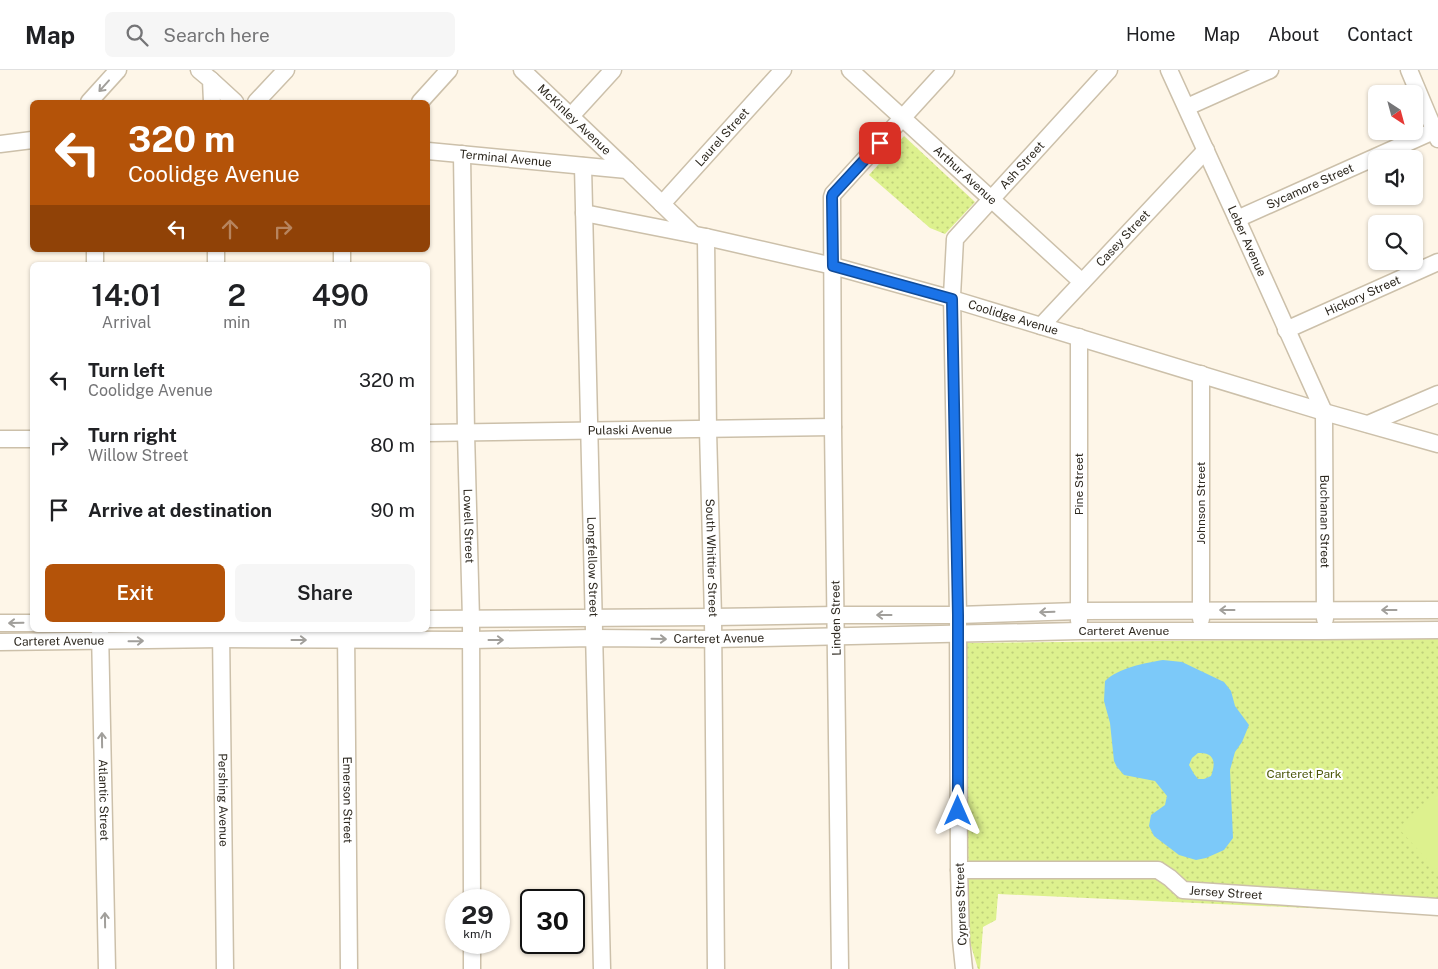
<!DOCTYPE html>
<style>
body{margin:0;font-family:"Public Sans",sans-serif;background:#f6f6f6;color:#202124;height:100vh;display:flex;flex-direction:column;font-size:19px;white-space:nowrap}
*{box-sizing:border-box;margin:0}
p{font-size:16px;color:#757577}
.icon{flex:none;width:28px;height:28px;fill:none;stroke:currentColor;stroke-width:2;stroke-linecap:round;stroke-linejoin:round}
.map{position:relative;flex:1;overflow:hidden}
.drawer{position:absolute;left:30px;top:192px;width:400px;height:370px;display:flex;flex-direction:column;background:#fff;border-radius:8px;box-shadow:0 1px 4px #0004}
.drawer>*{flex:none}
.top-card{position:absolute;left:30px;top:30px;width:400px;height:152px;border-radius:8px;box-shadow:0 1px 4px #0004;background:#b45309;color:#fff;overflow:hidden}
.needle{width:32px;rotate:144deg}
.controls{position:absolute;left:1368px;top:15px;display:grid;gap:10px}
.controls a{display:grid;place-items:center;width:55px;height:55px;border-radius:8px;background:#fff;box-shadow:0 1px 4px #0004;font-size:25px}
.speed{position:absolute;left:445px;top:819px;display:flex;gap:10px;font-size:25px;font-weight:700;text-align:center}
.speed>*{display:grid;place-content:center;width:65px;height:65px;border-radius:50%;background:#fff;box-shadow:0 1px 4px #0004;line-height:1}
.speed small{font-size:12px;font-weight:400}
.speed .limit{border:2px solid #111;border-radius:8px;background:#fff;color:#111}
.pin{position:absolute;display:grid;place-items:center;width:42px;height:42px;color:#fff;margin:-21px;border-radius:10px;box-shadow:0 2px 8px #0006}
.me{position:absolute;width:55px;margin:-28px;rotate:0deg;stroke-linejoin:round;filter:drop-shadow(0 0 4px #0008)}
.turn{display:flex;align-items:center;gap:18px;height:105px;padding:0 15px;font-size:22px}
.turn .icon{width:65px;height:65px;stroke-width:2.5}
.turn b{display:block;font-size:35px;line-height:42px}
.lanes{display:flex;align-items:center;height:48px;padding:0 15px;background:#0003;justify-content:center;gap:25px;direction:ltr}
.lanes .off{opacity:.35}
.eta{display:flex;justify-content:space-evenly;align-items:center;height:85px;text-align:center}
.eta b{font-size:30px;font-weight:600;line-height:35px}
.primary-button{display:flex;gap:10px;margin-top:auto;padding:10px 15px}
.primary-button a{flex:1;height:58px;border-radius:8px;background:#b45309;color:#fff;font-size:20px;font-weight:600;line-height:58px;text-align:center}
.primary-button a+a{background:#f6f6f6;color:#202124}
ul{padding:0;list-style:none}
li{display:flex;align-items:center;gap:15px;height:65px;padding:0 15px}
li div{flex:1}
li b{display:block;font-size:19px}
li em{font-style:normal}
header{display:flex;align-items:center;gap:30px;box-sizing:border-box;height:70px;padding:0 25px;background:#fff;border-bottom:1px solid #e0e0e0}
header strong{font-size:24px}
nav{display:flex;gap:28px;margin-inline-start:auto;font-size:18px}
.search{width:350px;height:45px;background:#f6f6f6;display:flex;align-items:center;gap:12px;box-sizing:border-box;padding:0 18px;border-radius:8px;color:#757577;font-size:19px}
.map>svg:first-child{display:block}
.green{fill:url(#green-dots)}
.pitch{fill:#ddf18e}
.water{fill:#7cc9f9;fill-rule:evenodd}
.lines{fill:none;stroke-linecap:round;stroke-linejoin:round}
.minor-casing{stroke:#ccc0aa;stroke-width:19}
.minor{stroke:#fff;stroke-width:16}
.oneway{stroke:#a19f9b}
.route-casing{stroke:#114b97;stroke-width:12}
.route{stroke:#1a73e8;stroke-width:9}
.labels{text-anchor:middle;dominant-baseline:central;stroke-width:4;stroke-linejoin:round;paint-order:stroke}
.street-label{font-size:12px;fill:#2e2920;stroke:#fff}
.park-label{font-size:12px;fill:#4b5609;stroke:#fff}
</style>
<header>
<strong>Map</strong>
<div class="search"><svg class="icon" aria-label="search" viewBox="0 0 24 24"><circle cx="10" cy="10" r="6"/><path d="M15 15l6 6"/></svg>Search here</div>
<nav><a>Home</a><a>Map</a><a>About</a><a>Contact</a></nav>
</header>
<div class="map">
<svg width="1438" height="899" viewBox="0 0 1438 899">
<defs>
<pattern id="green-dots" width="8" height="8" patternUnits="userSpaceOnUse" patternTransform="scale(1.25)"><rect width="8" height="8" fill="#ddf18e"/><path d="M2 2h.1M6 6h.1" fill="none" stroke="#becf7a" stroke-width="1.8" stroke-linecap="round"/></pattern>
</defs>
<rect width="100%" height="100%" fill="#fef6e8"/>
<g class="green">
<path d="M904,66L975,132L945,164L930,158L869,105Z"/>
<path d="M1438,568V844L998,824L996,850L983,857L980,899H978L969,869L966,573Z"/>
</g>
<path class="pitch" d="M1438,725V800L1431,794L1399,759C1410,744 1422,734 1438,725Z"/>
<path class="water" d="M1163,590L1182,592L1224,612L1231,621L1235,636L1249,655L1242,672L1235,682L1230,700L1233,768L1224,780L1206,788L1196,790L1179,785L1154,766L1149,756L1151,745L1165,735L1167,726L1155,711L1124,705L1117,697L1114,691L1110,653L1104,631L1105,611C1118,598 1145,593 1163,590ZM1198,683C1215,682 1216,693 1211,706L1204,709H1198L1194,704L1189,695L1192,688Z"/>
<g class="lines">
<defs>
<g id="minor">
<path d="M199,0L211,10L212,32"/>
<path id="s1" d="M522,0L627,100"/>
<path id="s2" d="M850,0L1082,212"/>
<path id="s3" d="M1169,0L1237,149L1324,342L1325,549"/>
<path d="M1409,0L1438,69"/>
<path d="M211,10L235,32"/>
<path d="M89,32L118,0"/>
<path d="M256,32L286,0"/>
<path d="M420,32L449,0"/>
<path d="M1187,37L1270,0"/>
<path d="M571,46L613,0"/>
<path d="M0,74L32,70"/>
<path id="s4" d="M428,81L627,100L693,164"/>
<path id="s5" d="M462,84L466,363L471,549L472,830"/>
<path id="s6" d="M583,96L602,899"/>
<path id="s7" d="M662,134L783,0"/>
<path id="s8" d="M584,143L706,167L833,196L952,229L1324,342L1438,374"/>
<path id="s9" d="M1237,149L1438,59"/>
<path id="s10" d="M706,167L708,360L713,547L716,899"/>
<path d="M95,180V195"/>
<path d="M216,180V195"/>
<path d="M342,180V195"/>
<path id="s11" d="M1041,256L1206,80"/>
<path id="s12" d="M1286,260L1438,192"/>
<path d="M1368,354L1438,324"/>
<path id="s13" d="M428,363L833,357"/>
<path d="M0,369H32"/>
<path d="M428,549L713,547L836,545H958L1079,541L1438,540"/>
<path d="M1201,549V304"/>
<path d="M1079,551V267"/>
<path d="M0,553H32"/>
<path id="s14" d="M100,560L107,899"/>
<path id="s15" d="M221,560L225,899"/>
<path id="s16" d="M346,560L349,899"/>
<path id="s17" d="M0,572L221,569L471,570L594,568L713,569L1079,561H1322L1438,560"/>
<path id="s18" d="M959,800H1158L1170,808L1183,820L1438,837"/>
<path d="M472,872V899"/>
<path d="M840,899L833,357L832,127L833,124L946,0"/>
<path id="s19" d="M964,899L961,870L959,800L958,545L952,226L955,169L1109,0"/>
</g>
</defs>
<use href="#minor" class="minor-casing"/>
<use href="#minor" class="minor"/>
</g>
<defs><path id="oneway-shaft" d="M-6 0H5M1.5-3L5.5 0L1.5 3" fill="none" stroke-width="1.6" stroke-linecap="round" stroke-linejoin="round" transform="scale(1.25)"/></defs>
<g class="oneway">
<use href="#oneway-shaft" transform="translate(104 16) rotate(132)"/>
<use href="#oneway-shaft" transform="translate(1227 540) rotate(180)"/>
<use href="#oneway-shaft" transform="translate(1389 540) rotate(-180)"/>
<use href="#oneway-shaft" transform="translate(1047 542) rotate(178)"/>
<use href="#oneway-shaft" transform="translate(884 545) rotate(-180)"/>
<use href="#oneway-shaft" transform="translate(16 553) rotate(179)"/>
<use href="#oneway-shaft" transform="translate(659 569) rotate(1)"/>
<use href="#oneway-shaft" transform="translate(299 570)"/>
<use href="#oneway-shaft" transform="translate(496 570)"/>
<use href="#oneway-shaft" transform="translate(136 571) rotate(-1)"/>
<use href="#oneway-shaft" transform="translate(102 670) rotate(-91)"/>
<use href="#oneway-shaft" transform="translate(105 850) rotate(-91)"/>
</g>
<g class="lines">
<defs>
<path id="route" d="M880,73L833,124L832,127L833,196L952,229L958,545V741"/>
</defs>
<use href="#route" class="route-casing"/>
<use href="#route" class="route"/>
</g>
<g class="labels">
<g class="street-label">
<text stroke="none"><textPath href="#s1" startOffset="72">McKinley Avenue</textPath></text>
<text stroke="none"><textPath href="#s7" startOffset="90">Laurel Street</textPath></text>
<text stroke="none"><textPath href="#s4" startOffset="78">Terminal Avenue</textPath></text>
<text stroke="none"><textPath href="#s19" startOffset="830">Ash Street</textPath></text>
<text stroke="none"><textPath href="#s2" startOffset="156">Arthur Avenue</textPath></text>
<text stroke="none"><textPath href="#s9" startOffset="80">Sycamore Street</textPath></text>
<text stroke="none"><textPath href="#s11" startOffset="120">Casey Street</textPath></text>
<text stroke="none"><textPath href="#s3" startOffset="188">Leber Avenue</textPath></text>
<text stroke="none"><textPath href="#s12" startOffset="84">Hickory Street</textPath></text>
<text stroke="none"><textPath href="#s8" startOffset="442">Coolidge Avenue</textPath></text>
<text stroke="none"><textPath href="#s13" startOffset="202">Pulaski Avenue</textPath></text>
<text transform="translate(1079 414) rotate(-90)">Pine Street</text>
<text transform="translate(1201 433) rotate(-90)">Johnson Street</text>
<text stroke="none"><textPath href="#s3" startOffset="485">Buchanan Street</textPath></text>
<text stroke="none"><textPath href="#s5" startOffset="372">Lowell Street</textPath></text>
<text stroke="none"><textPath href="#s10" startOffset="321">South Whittier Street</textPath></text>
<text stroke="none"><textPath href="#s6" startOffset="401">Longfellow Street</textPath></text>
<text transform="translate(836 548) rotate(-91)">Linden Street</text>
<text stroke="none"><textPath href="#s17" startOffset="1124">Carteret Avenue</textPath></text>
<text stroke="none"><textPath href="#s17" startOffset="719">Carteret Avenue</textPath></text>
<text stroke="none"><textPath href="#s17" startOffset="59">Carteret Avenue</textPath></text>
<text stroke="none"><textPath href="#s15" startOffset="170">Pershing Avenue</textPath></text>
<text stroke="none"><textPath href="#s16" startOffset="170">Emerson Street</textPath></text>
<text stroke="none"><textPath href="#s14" startOffset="170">Atlantic Street</textPath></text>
<text stroke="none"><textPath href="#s18" startOffset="274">Jersey Street</textPath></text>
<text transform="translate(961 834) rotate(-92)">Cypress Street</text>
</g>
<g class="park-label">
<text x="1304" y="704">Carteret Park</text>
</g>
</g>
</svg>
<div class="controls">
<a><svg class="needle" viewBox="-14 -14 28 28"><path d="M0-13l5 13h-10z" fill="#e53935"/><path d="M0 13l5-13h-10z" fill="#757577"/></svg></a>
<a><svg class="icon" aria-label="sound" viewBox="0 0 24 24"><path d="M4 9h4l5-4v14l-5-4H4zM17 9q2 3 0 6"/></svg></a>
<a><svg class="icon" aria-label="search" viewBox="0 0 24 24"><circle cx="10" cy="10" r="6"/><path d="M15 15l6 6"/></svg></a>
</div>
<div class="speed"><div>29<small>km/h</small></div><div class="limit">30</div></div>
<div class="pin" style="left:880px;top:73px;background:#d93025"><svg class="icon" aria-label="arrive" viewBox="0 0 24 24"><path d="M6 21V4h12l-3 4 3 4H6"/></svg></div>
<svg class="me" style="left:958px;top:741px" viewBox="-20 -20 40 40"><path d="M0-17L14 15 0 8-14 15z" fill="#1a73e8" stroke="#fff" stroke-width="4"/></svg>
<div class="top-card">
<div class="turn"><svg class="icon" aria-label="left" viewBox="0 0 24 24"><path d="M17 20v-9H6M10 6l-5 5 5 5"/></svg><div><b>320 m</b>Coolidge Avenue</div></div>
<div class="lanes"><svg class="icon" aria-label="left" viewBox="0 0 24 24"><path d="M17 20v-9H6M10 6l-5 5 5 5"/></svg><svg class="icon off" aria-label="ahead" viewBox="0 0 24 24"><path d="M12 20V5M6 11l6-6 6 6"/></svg><svg class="icon off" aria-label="right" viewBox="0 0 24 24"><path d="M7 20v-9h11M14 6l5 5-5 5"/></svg></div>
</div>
<section class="drawer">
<div class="eta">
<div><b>14:01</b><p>Arrival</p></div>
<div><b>2</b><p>min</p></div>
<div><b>490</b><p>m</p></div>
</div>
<ul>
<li><svg class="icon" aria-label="left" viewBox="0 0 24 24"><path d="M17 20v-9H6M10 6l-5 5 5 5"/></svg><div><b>Turn left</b><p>Coolidge Avenue</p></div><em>320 m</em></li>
<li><svg class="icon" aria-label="right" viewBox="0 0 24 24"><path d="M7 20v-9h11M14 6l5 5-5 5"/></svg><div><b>Turn right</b><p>Willow Street</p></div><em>80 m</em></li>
<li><svg class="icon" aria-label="arrive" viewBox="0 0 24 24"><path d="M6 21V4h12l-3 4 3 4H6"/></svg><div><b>Arrive at destination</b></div><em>90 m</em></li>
</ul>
<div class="primary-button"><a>Exit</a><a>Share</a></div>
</section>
</div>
